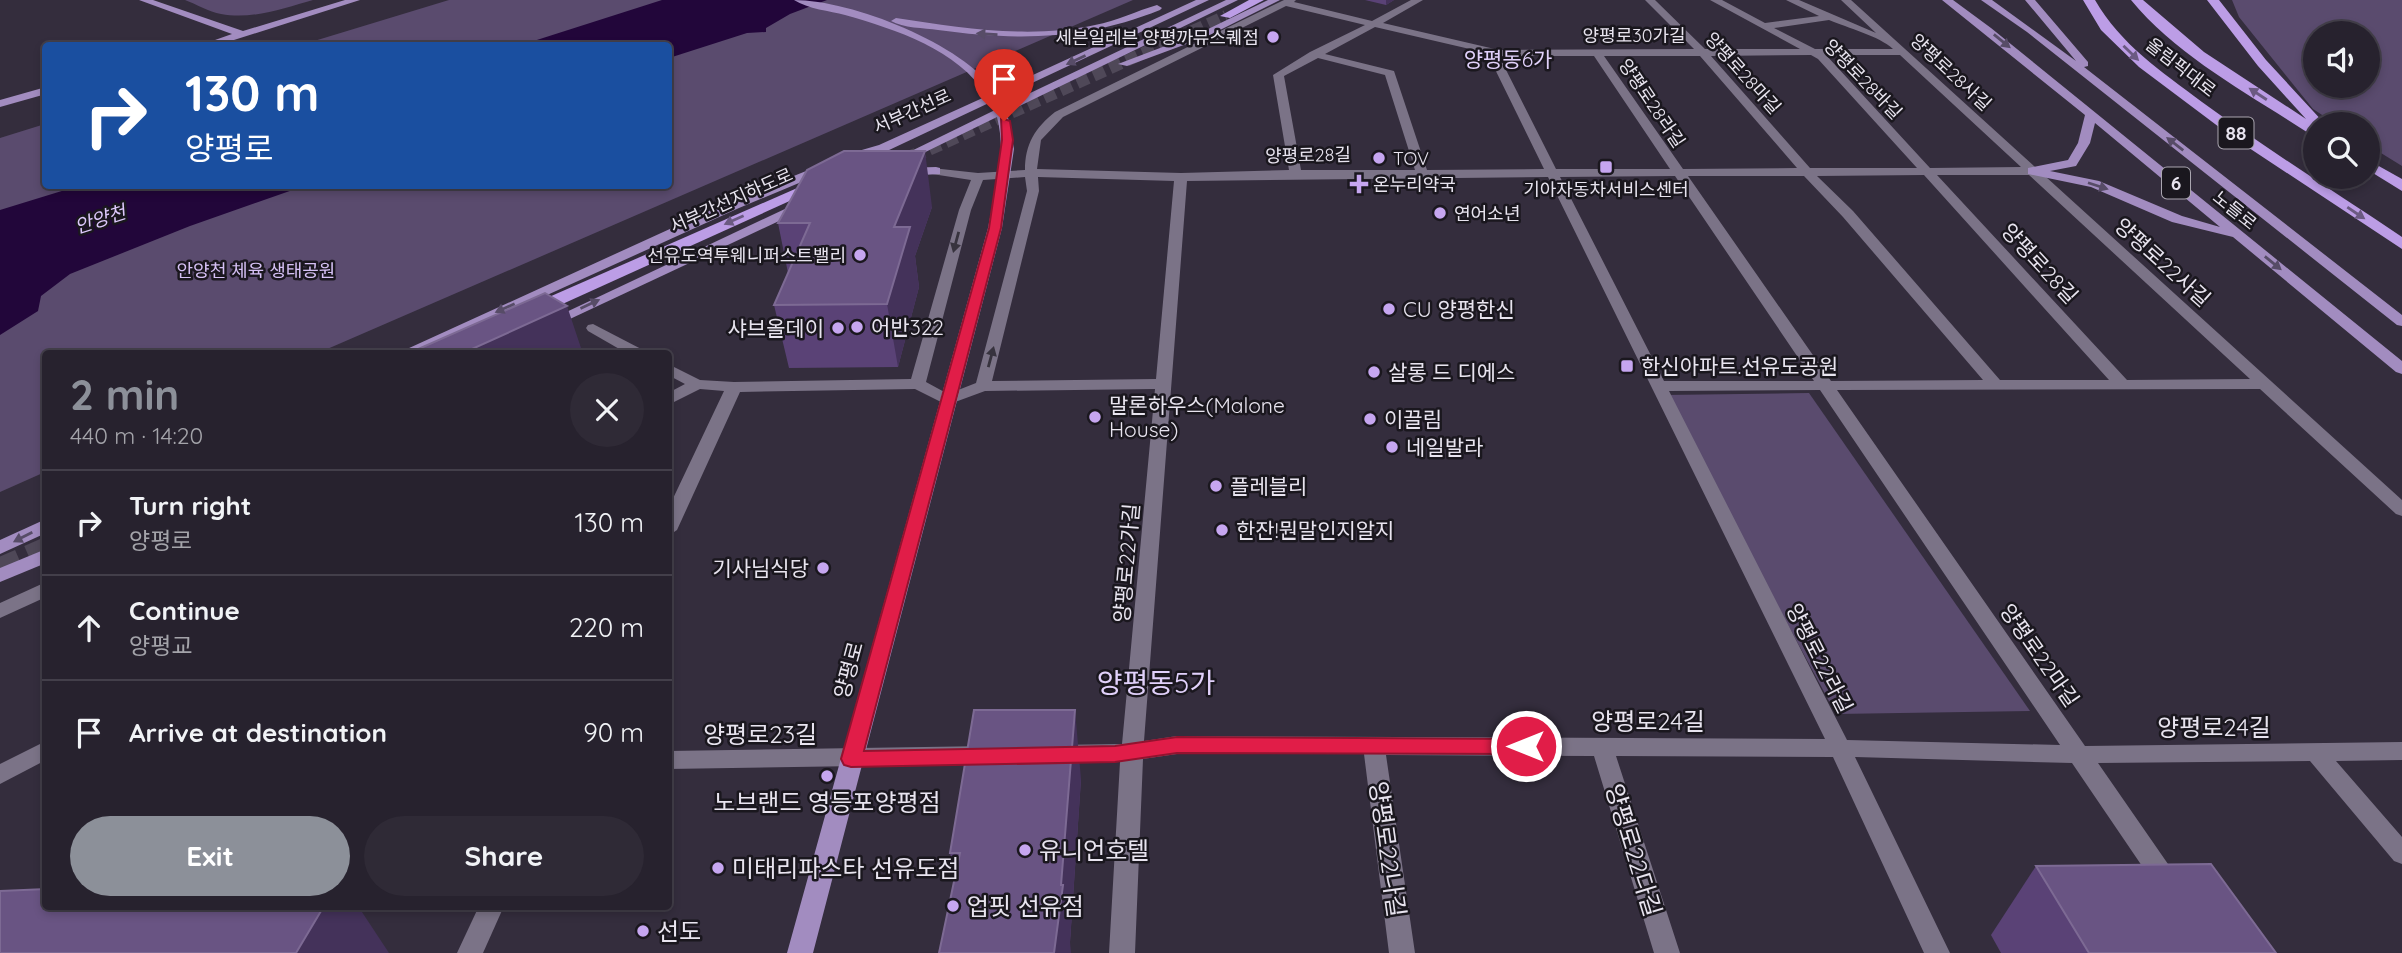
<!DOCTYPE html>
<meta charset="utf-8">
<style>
body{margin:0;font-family:Quicksand,"Noto Sans KR",sans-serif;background:#2f2a36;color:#f1f3f6;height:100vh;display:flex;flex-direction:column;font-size:26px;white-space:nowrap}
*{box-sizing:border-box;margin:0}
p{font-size:23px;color:#a4a4aa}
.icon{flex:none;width:38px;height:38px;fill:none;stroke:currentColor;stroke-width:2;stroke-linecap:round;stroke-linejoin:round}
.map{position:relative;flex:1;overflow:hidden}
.drawer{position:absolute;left:42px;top:350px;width:630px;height:560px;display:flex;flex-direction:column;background:#27222e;border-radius:7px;box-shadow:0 4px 10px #0003,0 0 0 2px #433f4a}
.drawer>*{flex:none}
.hud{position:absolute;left:42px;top:42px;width:630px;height:147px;border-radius:7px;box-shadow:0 4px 10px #0003,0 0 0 2px #433f4a;background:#1a4fa0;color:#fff;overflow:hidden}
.fabs{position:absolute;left:2303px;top:21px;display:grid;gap:14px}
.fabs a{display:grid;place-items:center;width:77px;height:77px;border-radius:50%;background:#27222e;box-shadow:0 4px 10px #0003,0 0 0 2px #433f4a;font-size:35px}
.pin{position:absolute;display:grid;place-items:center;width:60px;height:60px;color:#fff;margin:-72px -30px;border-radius:50% 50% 50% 0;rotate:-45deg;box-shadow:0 0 7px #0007}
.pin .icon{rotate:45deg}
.me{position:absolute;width:77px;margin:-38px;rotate:270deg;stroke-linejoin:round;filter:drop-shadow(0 0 5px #0008)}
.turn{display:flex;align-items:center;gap:24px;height:147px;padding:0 28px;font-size:32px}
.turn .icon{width:91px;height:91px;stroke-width:2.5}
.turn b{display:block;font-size:49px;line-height:60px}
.round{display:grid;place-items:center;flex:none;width:74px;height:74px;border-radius:37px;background:#2f2a36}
.summary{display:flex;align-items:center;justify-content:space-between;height:119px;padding:0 28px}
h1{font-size:42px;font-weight:800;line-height:52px;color:#8c9099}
.primary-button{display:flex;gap:14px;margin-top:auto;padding:14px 28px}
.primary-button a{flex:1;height:80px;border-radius:42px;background:#8c9099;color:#fff;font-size:28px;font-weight:800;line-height:80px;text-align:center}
.primary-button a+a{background:#2f2a36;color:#f1f3f6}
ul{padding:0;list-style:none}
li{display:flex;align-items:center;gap:21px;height:105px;padding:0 28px;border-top:2px solid #433f4a}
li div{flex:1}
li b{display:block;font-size:26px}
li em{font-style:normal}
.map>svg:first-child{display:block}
.green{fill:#5a4b6e;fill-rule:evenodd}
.water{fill:#22063a}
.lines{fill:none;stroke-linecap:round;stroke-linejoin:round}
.highway-tunnel-far2{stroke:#4f4858;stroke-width:12;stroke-dasharray:12 6;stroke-linecap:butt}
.highway-tunnel-far1{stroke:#4f4858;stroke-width:17;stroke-dasharray:17 8;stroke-linecap:butt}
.highway-tunnel{stroke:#4f4858;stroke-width:21;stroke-dasharray:21 10;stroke-linecap:butt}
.minor{fill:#7b7387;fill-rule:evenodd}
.major{fill:#a28cc0;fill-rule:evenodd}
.highway{fill:#bc9de6;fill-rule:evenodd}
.wall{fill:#5a4276}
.shaded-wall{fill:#44325a}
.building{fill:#695483;stroke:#7d6a94;stroke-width:2}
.oneway{fill:#574c67}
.oneway2{fill:#6b5a82}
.oneway3{fill:#37333e}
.route{fill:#e11d48;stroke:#92132f;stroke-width:2}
.poi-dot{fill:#c6a6f0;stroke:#1a171e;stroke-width:2.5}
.labels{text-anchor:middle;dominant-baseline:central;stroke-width:5;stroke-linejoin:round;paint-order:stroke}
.far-street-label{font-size:18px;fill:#e8e4ef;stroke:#1a171e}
.far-poi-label{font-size:18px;fill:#e8e4ef;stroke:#1a171e;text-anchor:start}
.far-park-label{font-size:18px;fill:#d6c1f5;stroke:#1a171e}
.shield{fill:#1a171e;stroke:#aaa6b0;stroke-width:2}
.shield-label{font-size:19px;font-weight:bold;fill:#e8e4ef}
.far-water-label{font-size:19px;font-style:italic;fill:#ddc8fc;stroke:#1a171e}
.far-quarter-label{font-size:21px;fill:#e1d1fb;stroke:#1a171e}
.street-label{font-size:21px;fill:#e8e4ef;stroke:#1a171e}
.poi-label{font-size:21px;fill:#e8e4ef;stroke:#1a171e;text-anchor:start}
.near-street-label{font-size:24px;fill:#e8e4ef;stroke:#1a171e}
.near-poi-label{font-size:24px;fill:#e8e4ef;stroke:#1a171e;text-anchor:start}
.near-quarter-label{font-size:28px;fill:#e1d1fb;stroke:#1a171e}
</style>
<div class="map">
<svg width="2402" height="953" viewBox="0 0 2402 953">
<rect width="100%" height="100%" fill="#342d3d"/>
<g class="green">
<path d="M185,0H313C285,8 252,20 221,14C209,12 196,4 185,0Z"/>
<path d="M449,0H1133L318,353L46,354L45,472L0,492V138L45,124L46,186H668V46L301,45Z"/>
<path d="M2232,0H2402V166L2368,145V124H2336L2313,109L2239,17ZM2315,33H2368V86H2315Z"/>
<path d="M1809,393L2030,711L1836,714L1664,395Z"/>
</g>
<g class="water">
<path d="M662,0H827L790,14L766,28V32L747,33L669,58L668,46H518Z"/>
<path d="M78,186H304L190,226L70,274L41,296L38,311L0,335V210Z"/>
</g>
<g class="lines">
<path class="highway-tunnel-far2" d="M913,157L1226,16"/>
<path class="highway-tunnel-far1" d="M905,161L917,156"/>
<path class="highway-tunnel" d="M0,568L46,548"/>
<g class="minor">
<path d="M1284,0H1296L1294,2L1372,21L1411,0H1423L1383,23L1499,50L1694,49L1645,0H1655L1705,49H1800L1710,0H1722L1765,23L1819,16L1786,0H1799L1876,33L1841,0H1851L2402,500V516L2396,514L2260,389L1837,390L2085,746L2402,742V760L2336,761L2402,837V864L2394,861L2310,761L2098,763L2177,877L2180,884L2177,891L2168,895L2159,891L2072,763L1855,757L1950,953H1924L1833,757L1616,756L1680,953H1654L1594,756L1386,755L1415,953H1389L1364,754H1177L1143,759L1135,953H1109L1120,762L1055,763L1047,760L1044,754L1047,748L1055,745L1122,744L1155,389L985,391L947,405L915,389L740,392L677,530L668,536V509L724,391L700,389L668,405V393L685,384L668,375V364L700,380L734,382L911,379L959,210L971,180L932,174V168L978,173L1025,170C1025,144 1035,128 1055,112ZM1286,6L1365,25L1310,52L1273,75L1289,170L1181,173L1037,169L1041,140L1063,117ZM1829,20C1848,28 1879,36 1893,49H1815L1774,28ZM1375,27L1487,53L1544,169L1427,170L1394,71L1325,54ZM1811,55L1818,59L1917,168H1810L1711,56ZM1826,55H1900L2021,167L1930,168ZM1499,56H1594L1670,169H1556ZM1604,56H1700L1797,168L1683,169ZM1318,58L1385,75L1415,170H1301L1284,76ZM1924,175L2109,380H2000L1853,211L1817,176ZM1937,175H2029L2250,379L2127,380ZM1675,176L1814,381H1664L1560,177ZM1688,176H1804L1843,217L1983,380L1831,381ZM1025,177L1027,191L976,383L948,394L926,382L971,210L983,180ZM1038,177L1174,181L1156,379L992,381L1039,191ZM1548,177L1825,739L1177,736L1144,741L1187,181ZM1820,390L2060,745L1847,740L1669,391Z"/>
<path d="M593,324L645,351L647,354H628L588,331L586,328L588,325Z"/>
<path d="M46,582V597L0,618V603Z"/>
<path d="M46,741V760L0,784V764Z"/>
<path d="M989,746L997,749L1000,755L997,761L989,764L668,769V751Z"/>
<path d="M479,906H504L483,953H457Z"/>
</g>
<g class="major">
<path d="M139,0H153L243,31L345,0H360L215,46H198L232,34Z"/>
<path d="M794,0C852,0 963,44 996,92L1196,0H1209L1000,98L1005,105L1226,0H1238L1007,112L1014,149L1002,228L813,953H787L988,228C995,190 1007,156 997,117L903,163L893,160L995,110L991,102L887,151L848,160V154L879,145L987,96C957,49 897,30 845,15C830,11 808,9 794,0Z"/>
<path d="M1268,0H1280L1208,36L1127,66L1118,64L1202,32Z"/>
<path d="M1942,0H1953L1991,28L2402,361V374L2396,372L2233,237L2172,222L2091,187L2028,174V168L2068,160L2078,143L2085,115ZM2095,123L2220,227L2182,216L2099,181L2050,171L2076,166L2090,143Z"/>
<path d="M1981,0H1992L2076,61L2025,0H2035L2088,62V66L2084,67L2402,315V326L2397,325L2027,32Z"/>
<path d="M1157,5L1162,8L1160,10C1085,40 1018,41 938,30C924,28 903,28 891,21L896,18C961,28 1030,39 1095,25C1117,21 1136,11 1157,5Z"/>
<path d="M46,87V94L0,107V100Z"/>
<path d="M826,163L830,164V170L739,208L417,354H396L729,202Z"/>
<path d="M936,167L940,168V174L903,176L897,172L903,168Z"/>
<path d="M804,200L809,201V207L555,326H545L543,323Z"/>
<path d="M46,519V533L0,554V540Z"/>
<path d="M46,549V563L0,582V568Z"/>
</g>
<g class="highway">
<path d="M1249,0H1264L1230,18L1220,16Z"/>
<path d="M2083,0H2095C2121,45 2161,71 2202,102C2267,149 2335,192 2402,237V249L2231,136L2139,67L2101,30Z"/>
<path d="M2131,0H2143L2204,52L2306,119L2258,66L2207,0H2219L2266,60L2325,124H2315V135L2310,134C2249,94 2178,57 2131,0Z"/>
<path d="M2368,160L2402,179V191L2368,170Z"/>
<path d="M820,178L827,182L825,185L536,316H524L521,312L524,308Z"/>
</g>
</g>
<g class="wall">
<path d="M1365,0H1394L1386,5Z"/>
<path d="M932,207L915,256L919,287L898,367L789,368L774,305L788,273L778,223Z"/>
<path d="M1081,779L1070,942L955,877L950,853Z"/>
<path d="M2036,866L2276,953H2001L1991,935Z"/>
</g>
<g class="shaded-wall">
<path d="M1386,0H1394L1386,5Z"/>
<path d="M925,151L932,207L915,256L919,287L898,367L887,304L894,227Z"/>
<path d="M567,306L583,354H461Z"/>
<path d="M1075,710L1081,779L1070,942L1071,953H1054L1061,885Z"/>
<path d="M324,906H358L389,953H296Z"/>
</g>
<g class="building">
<path d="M844,151H925L894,227H910L887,304L774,305L810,223H778L807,170Z"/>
<path d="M545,293L567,306L461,354H407Z"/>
<path d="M974,710H1075L1061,885H1063L1054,953H939L960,853H950Z"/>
<path d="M2211,864L2276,953H2089L2036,866Z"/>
<path d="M46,889V906H324L296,953H0V891Z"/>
</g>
<defs><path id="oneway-solid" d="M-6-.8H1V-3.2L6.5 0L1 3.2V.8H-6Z" transform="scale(1.75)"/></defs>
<g class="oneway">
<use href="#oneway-solid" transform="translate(987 34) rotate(-176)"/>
<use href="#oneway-solid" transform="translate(2002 41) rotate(39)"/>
<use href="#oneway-solid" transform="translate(1076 60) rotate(155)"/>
<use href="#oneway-solid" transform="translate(2175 144) rotate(-142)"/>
<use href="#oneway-solid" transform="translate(2098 186) rotate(18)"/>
<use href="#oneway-solid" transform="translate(2273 263) rotate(39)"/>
<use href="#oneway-solid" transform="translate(590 304) rotate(-25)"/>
<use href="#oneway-solid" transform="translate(505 308) rotate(156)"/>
<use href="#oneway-solid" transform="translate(23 537) rotate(153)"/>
</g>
<g class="oneway2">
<use href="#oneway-solid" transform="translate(2131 53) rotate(44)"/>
<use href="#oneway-solid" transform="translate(2258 94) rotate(-147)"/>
<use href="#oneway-solid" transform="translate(2356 213) rotate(34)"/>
<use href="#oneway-solid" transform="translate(734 220) rotate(156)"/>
</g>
<g class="oneway3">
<use href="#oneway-solid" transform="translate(956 242) rotate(105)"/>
<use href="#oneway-solid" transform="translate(991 357) rotate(-75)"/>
</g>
<path class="route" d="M1001,118L1010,121L1013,140L1001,228L864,751L1115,746L1177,737L1526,739L1533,741L1536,746L1533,752L1526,754L1177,753L1115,762L851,767L844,765L841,759L989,228L1002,140Z"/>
<g class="poi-dot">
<circle cx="1273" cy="37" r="7"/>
<circle cx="1379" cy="158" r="7"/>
<rect x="1599" y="160" width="14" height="14" rx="3.5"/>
<path d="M1355.5 173.5h7v7h7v7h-7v7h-7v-7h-7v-7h7z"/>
<circle cx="1440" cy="213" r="7"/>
<circle cx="860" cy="255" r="7"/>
<circle cx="1389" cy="309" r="7"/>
<circle cx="857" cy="327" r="7"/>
<circle cx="838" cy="328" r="7"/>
<rect x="1620" y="359" width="14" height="14" rx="3.5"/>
<circle cx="1374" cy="372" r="7"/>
<circle cx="1095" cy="417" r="7"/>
<circle cx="1370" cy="419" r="7"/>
<circle cx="1392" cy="447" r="7"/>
<circle cx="1216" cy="486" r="7"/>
<circle cx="1222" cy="530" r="7"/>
<circle cx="823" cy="568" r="7"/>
<circle cx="827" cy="776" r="7"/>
<circle cx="1025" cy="850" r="7"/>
<circle cx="718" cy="868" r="7"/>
<circle cx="953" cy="906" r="7"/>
<circle cx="643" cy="931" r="7"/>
</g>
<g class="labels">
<g class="far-street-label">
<text x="1634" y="35">양평로30가길</text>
<text transform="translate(2181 67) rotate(38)">올림픽대로</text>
<text transform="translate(1951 72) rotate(43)">양평로28사길</text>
<text transform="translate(1743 73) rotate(48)">양평로28마길</text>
<text transform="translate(1863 79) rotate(46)">양평로28바길</text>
<text transform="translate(1652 103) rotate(56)">양평로28라길</text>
<text transform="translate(912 111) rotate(-24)">서부간선로</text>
<text transform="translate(1308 155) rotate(-1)">양평로28길</text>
<text transform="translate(731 200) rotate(-24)">서부간선지하도로</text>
<text transform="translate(2235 210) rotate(39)">노들로</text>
</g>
<g class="far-poi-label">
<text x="1259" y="37" text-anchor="end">세븐일레븐 양평까뮤스퀘점</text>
<text x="1393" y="158">TOV</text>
<text x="1373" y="184">온누리약국</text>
<text x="1606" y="189" text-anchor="middle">기아자동차서비스센터</text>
<text x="1454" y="213">연어소년</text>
<text x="846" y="255" text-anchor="end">선유도역투웨니퍼스트밸리</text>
</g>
<g class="far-park-label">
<text x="256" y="270">안양천 체육 생태공원</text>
</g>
<g class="shield">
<rect x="2218.5" y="117.5" width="35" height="31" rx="5"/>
<rect x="2162" y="167.5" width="28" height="31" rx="5"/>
</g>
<g class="shield-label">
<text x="2236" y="133">88</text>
<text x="2176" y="183">6</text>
</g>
<g class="far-water-label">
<text transform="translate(100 219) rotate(-18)">안양천</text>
</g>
<g class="far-quarter-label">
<text x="1508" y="59">양평동6가</text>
</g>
<g class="street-label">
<text transform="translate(2163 262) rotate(42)">양평로22사길</text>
<text transform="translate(2040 263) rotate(47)">양평로28길</text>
<text transform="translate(1126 563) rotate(-85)">양평로22가길</text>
<text transform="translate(2040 655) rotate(55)">양평로22마길</text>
<text transform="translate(1820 658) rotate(63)">양평로22라길</text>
<text transform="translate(848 670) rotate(-75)">양평로</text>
</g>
<g class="poi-label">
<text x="1403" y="309">CU 양평한신</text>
<text x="871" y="327">어반322</text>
<text x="824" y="328" text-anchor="end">샤브올데이</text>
<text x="1641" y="366">한신아파트.선유도공원</text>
<text x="1388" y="372">살롱 드 디에스</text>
<text x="1109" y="405">말론하우스(Malone<tspan x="1109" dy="24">House)</tspan></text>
<text x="1384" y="419">이끌림</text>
<text x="1406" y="447">네일발라</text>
<text x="1230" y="486">플레블리</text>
<text x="1236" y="530">한잔!뭔말인지알지</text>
<text x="809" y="568" text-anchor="end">기사님식당</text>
</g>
<g class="near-street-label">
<text x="1648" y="721">양평로24길</text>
<text x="2214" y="727">양평로24길</text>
<text x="760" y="734">양평로23길</text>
<text transform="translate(1388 849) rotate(82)">양평로22나길</text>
<text transform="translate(1634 850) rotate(73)">양평로22다길</text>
</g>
<g class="near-poi-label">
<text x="827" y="802" text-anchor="middle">노브랜드 영등포양평점</text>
<text x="1039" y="850">유니언호텔</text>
<text x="732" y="868">미태리파스타 선유도점</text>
<text x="967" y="906">업핏 선유점</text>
<text x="657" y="931">선도</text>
</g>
<g class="near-quarter-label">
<text x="1156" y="682">양평동5가</text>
</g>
</g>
</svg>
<div class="fabs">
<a><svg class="icon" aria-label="sound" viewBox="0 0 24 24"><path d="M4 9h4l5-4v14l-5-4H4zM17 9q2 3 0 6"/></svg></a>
<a><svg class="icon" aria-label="search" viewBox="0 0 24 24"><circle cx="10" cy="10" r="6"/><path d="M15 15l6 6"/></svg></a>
</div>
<div class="pin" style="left:1004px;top:121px;background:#d93025"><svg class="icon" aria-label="arrive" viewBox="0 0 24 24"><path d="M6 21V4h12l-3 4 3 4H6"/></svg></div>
<svg class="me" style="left:1526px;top:746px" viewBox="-20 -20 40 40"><circle r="17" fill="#e11d48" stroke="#fff" stroke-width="3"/><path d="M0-11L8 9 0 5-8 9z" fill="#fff"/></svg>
<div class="hud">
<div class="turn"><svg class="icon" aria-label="right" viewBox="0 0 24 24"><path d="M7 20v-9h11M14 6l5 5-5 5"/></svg><div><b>130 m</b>양평로</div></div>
</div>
<section class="drawer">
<div class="summary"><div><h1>2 min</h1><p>440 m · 14:20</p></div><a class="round"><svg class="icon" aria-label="close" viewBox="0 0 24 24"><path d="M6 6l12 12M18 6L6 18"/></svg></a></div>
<ul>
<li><svg class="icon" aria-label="right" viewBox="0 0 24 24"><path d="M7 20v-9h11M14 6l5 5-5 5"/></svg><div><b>Turn right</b><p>양평로</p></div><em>130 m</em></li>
<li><svg class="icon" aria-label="ahead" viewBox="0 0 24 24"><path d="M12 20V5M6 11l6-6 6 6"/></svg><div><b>Continue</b><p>양평교</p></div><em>220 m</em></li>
<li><svg class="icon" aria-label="arrive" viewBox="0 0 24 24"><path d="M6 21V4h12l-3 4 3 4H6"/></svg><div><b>Arrive at destination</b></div><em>90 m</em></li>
</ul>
<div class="primary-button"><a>Exit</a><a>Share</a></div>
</section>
</div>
